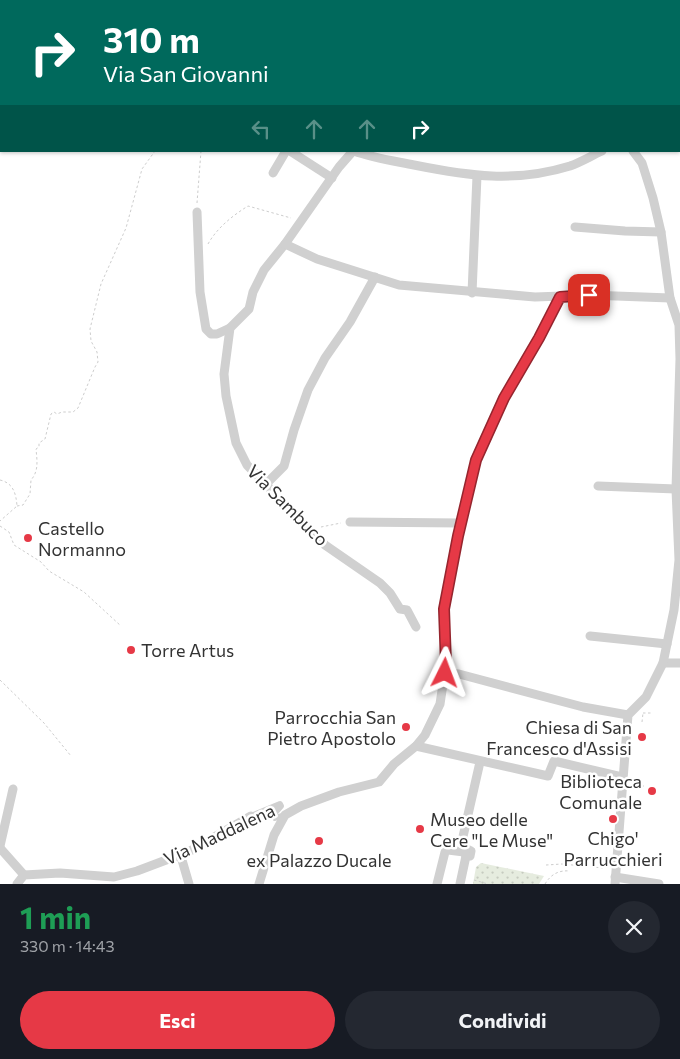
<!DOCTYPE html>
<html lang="it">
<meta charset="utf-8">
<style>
body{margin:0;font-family:Commissioner,sans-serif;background:#242831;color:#f1f3f6;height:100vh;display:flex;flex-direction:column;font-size:19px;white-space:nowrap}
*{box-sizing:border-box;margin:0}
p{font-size:16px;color:#9ea1a6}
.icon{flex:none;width:28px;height:28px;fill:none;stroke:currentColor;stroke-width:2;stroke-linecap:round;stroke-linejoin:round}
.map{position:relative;height:884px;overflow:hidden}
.side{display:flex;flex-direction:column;background:#171b24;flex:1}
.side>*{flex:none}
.banner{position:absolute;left:0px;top:0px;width:680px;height:152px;box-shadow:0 1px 4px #0004;background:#00695c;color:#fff;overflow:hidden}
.pin{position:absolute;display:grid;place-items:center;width:42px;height:42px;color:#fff;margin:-21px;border-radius:10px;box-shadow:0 2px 8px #0006}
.me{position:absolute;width:55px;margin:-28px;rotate:3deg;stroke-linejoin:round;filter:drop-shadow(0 0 4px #0008)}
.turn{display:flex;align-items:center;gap:18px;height:105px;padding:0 20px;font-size:22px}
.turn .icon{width:65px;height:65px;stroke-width:2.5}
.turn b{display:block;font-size:35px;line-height:42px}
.lanes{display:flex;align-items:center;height:48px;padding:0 20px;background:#0003;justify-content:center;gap:25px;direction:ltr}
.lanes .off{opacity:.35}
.round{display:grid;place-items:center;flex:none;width:52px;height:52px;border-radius:26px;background:#242831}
.head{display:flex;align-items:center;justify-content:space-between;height:85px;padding:0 20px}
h1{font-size:30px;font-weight:700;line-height:38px;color:#1e9e55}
.primary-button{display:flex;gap:10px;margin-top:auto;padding:10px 20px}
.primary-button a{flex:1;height:58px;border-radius:30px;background:#e63946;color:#fff;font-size:20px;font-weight:700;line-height:58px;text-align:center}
.primary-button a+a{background:#242831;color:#f1f3f6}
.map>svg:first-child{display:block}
.park{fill:url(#park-dots)}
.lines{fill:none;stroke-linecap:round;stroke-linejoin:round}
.path{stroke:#cdcdcd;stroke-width:1;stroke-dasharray:2.5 2.5;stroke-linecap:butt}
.pedestrian{stroke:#d0d0d0;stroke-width:6}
.minor{stroke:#d0d0d0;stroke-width:9}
.route-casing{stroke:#96252e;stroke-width:12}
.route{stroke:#e63946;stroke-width:9}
.poi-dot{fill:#e63946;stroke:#fff;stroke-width:2}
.labels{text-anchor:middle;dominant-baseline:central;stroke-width:5;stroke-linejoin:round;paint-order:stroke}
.street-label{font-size:18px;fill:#333;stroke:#fff}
.poi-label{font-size:18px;fill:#333;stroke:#fff;text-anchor:start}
</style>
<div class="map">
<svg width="680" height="884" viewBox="0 0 680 884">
<defs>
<pattern id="park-dots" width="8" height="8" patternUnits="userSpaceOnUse" patternTransform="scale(1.25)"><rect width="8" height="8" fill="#e6ecdf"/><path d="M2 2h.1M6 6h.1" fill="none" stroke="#c6cbc0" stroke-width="1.8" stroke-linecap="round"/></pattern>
</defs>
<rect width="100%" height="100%" fill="#fff"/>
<path class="park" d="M481,863L544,876L539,884H473L476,867Z"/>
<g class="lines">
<g class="path">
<path d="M197,203L201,151"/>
<path d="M208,244C217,228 232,216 248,206L291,218"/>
<path d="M0,480C13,483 16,493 17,506L0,521"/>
<path d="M17,506L23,505L30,494L31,480C39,471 37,460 36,449L39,447V443L45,439L51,414L54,412L57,414L62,412H73L78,408L95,367L98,362L97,352L91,341L90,329L101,284L126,228L142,169L155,151"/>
<path d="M0,526L9,532L14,545L41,562L49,571L84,592L121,626"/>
<path d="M321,527L341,523"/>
<path d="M0,680L44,723L71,756"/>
<path d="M643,713H651"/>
<path d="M642,722L643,713"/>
<path d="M632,786H644"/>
<path d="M546,865L562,864L603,868"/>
<path d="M474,880L488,884"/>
<path d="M545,884C551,874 559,870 570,871"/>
</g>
<path class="pedestrian" d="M251,816L280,804L281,806L273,815L275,818L285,815"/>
<g class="minor">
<path d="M598,0V1"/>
<path d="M366,1L368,0"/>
<path d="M424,1L425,0"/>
<path d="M679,39H680"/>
<path d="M290,151L332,178"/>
<path d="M353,151L339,167L285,244L264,270L253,292L249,309L230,328L224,374L226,396L236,443L247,465L325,545L380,583L390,593L400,609L407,610L416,627"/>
<path d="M354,151C373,158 394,161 414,165C469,176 515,183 570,166C581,162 591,156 602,151"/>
<path d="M273,173L286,151"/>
<path d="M197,212L200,292L206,329L211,334H217L230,328"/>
<path d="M575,227L625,231L661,232"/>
<path d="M285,244L317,259L399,285L535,297L589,295L670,298"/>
<path d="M472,293L477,176"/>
<path d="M266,484L284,466L294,430L308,390L325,358L350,322L375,277"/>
<path d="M598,486L676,489"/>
<path d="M350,522L461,523"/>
<path d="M590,636L667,644"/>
<path d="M663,663H680"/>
<path d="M445,673L459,674L583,707L628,715"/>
<path d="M416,746L548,776L554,761L622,777"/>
<path d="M0,846L13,789"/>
<path d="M0,848L24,875"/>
<path d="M467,849L465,854L470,856L471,851L465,848L462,841L480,762"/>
<path d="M179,855L182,860L189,884"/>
<path d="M615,877L659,884"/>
<path d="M17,884L24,875L60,873L114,877L137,871L190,851L251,816"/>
<path d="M259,884L274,835L285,815L301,806L339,792L379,782L394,764L416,746L425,735L440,704L446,664L445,609L458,535L476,460L504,398L539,338L560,297"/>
<path d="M437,884L445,852L448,850L464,852"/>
<path d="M460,884L466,856"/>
<path d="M615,884L628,715L646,697L663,663L674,610L679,560L676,489L680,359L679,325L670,298L661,232L653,198L642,163L633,151"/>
</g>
</g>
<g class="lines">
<defs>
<path id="route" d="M445,673L446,664L444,609L458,536L476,460L504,398L539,338L560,297L589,295"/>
</defs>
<use href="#route" class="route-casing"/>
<use href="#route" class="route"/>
</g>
<g class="poi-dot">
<circle cx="28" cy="538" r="5"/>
<circle cx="131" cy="650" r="5"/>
<circle cx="406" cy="727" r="5"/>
<circle cx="642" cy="737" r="5"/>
<circle cx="652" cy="791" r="5"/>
<circle cx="613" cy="819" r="5"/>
<circle cx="420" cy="829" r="5"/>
<circle cx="319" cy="841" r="5"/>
</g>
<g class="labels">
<g class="street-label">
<text transform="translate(288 505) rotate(45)">Via Sambuco</text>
<text transform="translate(219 834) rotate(-25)">Via Maddalena</text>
</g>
<g class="poi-label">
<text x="38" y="528">Castello<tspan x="38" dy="21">Normanno</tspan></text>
<text x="141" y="650">Torre Artus</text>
<text x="396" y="717" text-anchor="end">Parrocchia San<tspan x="396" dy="21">Pietro Apostolo</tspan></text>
<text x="632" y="727" text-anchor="end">Chiesa di San<tspan x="632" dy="21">Francesco d'Assisi</tspan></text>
<text x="642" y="781" text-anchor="end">Biblioteca<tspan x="642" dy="21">Comunale</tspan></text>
<text x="430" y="819">Museo delle<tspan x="430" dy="21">Cere "Le Muse"</tspan></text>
<text x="613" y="838" text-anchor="middle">Chigo'<tspan x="613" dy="21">Parrucchieri</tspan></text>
<text x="319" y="860" text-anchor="middle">ex Palazzo Ducale</text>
</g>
</g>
</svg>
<div class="pin" style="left:589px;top:295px;background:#d93025"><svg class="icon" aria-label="arrive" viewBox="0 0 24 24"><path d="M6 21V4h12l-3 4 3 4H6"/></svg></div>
<svg class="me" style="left:445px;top:673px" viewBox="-20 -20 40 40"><path d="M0-17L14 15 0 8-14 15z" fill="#e63946" stroke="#fff" stroke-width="4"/></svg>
<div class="banner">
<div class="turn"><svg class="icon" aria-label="right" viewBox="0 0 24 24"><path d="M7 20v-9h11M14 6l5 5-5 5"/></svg><div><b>310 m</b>Via San Giovanni</div></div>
<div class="lanes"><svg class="icon off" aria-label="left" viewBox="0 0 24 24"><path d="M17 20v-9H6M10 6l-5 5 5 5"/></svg><svg class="icon off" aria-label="ahead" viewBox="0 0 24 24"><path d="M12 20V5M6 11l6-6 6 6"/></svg><svg class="icon off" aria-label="ahead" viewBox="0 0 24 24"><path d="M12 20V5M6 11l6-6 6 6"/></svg><svg class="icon" aria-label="right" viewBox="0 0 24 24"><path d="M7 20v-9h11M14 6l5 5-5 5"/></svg></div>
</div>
</div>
<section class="side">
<div class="head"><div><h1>1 min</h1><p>330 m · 14:43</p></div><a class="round"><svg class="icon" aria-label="close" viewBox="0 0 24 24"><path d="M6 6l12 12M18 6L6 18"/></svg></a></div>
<div class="primary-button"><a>Esci</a><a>Condividi</a></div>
</section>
